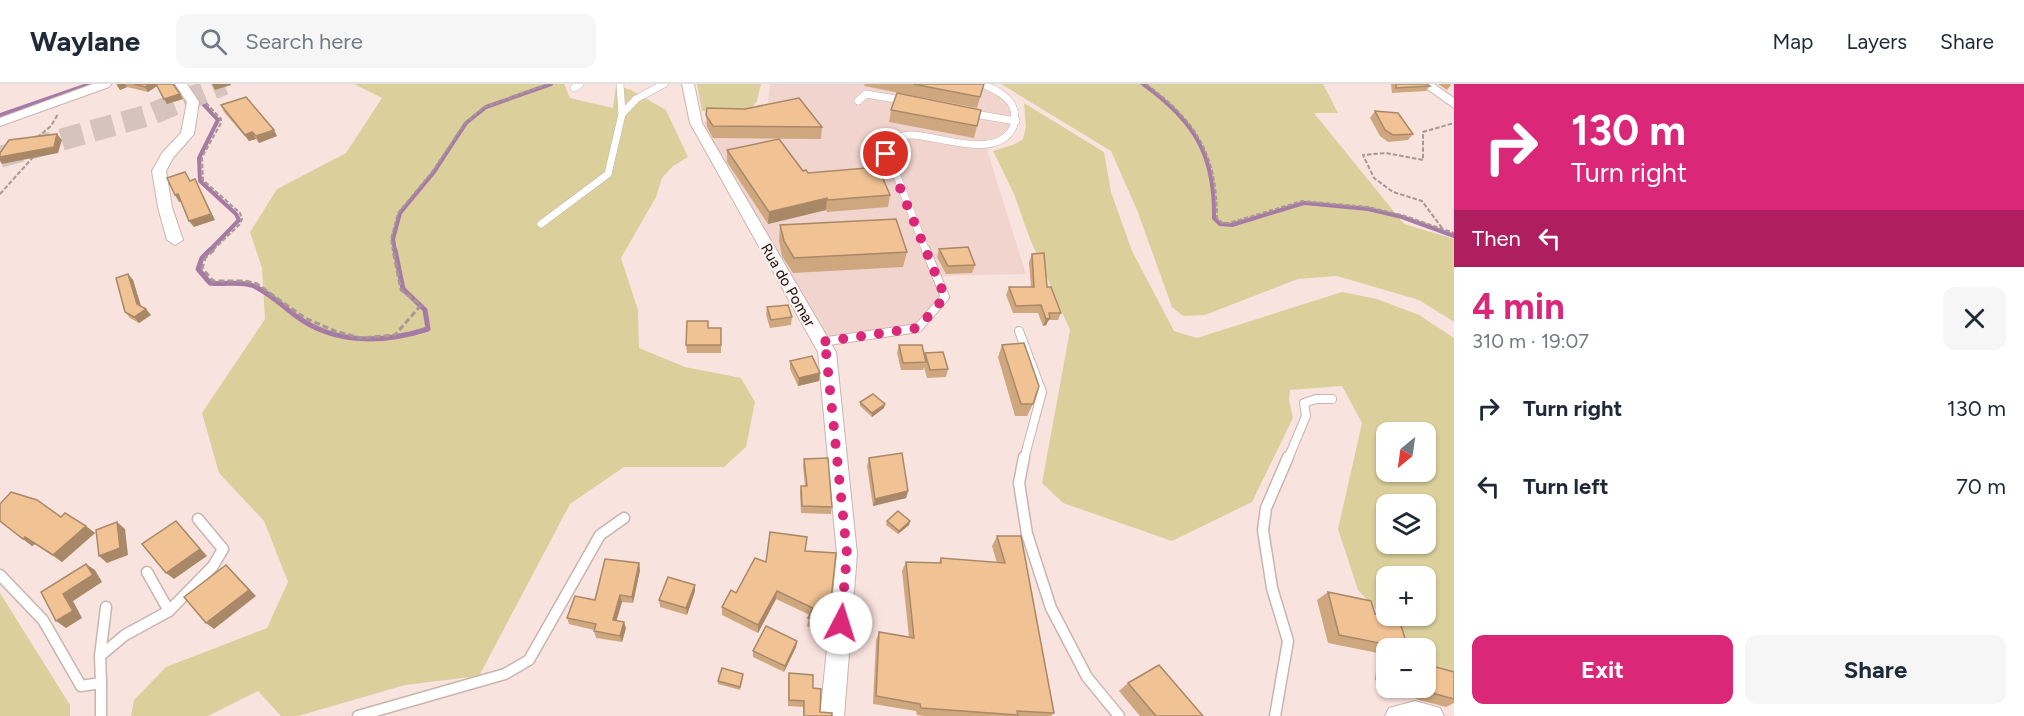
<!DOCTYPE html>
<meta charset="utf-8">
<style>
body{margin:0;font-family:Figtree,sans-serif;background:#f6f6f7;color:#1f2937;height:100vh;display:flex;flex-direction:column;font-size:22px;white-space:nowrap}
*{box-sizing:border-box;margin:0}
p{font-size:20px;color:#747a83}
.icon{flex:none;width:33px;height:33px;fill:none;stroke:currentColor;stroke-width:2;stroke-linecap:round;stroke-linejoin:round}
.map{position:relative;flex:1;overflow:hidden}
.sheet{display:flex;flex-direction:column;background:#fff;width:570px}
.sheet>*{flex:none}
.top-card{background:#db2777;color:#fff;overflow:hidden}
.needle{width:39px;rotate:209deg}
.tools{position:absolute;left:1376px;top:338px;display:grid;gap:12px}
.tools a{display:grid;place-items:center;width:60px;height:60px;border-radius:12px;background:#fff;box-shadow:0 2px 4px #0004;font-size:30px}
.pin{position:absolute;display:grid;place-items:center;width:51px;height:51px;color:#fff;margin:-26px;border:3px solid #fff;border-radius:50%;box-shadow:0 2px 6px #0007}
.me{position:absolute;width:66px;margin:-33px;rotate:5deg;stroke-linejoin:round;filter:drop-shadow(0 0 4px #0008)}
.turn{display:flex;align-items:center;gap:21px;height:126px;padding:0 18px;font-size:27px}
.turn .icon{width:78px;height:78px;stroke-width:2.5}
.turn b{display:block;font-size:42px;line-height:51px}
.then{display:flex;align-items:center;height:57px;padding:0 18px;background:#0003;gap:12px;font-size:22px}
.round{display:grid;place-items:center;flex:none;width:63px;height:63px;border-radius:12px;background:#f6f6f7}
.summary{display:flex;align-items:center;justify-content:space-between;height:102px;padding:0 18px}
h1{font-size:36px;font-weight:700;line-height:45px;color:#db2777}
.action{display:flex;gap:12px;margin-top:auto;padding:12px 18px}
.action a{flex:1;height:69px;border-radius:12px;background:#db2777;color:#fff;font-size:24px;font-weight:700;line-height:69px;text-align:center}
.action a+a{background:#f6f6f7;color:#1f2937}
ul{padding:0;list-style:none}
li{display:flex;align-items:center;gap:18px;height:78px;padding:0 18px}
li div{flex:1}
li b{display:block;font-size:22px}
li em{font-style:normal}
header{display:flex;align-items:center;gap:36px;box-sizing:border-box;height:84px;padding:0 30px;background:#fff;border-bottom:2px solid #e0e1e3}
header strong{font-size:28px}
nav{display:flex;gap:33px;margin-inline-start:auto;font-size:21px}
.search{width:420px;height:54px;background:#f6f6f7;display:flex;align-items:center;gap:15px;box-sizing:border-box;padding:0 21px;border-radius:12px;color:#747a83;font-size:22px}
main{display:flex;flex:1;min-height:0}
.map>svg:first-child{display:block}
.built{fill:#f2d4ce}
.green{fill:#dbd09c;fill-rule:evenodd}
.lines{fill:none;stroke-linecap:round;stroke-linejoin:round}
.stream-far1{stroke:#a77aa5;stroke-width:4}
.stream{stroke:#a77aa5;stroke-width:5}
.primary-tunnel{stroke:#d6c3be;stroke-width:22;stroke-dasharray:22 10;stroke-linecap:butt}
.lane-far2-casing{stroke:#c9b4af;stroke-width:8}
.lane-far1-casing{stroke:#c9b4af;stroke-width:10}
.lane-casing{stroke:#c9b4af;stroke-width:13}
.street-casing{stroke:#c9b4af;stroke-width:2}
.path-far1{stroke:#a89894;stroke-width:2;stroke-dasharray:4.5 2;stroke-linecap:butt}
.path{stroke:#a89894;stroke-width:3;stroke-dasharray:6 3;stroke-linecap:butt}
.lane-far2{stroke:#fff;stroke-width:7}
.lane-far1{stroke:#fff;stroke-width:8}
.lane{stroke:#fff;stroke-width:10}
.street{fill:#fff;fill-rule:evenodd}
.wall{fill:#cfa77f}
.shaded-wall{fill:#a98868}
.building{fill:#f1c294;stroke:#a98868;stroke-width:1.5}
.route{stroke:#db2777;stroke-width:10;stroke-dasharray:0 18}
.labels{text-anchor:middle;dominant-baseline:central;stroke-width:4.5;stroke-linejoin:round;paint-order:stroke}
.street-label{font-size:15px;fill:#120b0a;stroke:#fdf4f2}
</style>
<header>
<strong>Waylane</strong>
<div class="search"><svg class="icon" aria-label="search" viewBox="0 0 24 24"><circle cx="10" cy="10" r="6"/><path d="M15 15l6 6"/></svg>Search here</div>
<nav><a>Map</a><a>Layers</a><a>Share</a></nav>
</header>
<main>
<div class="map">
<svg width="1454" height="632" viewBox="0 0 1454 632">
<rect width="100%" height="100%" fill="#f9e3de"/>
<path class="built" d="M770,0H981L998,8L1013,22L1016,37L1006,54L987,66L1026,190L937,192L945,213L918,244L821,258L696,39L767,30Z"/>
<g class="green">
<path d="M354,0H564L570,14L613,24L616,1L631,6L666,26L688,73L673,82L662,94L656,113L621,174L638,226L639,264L685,283L741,294L755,318L746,363L724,383H624L570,420L479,592L405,601L298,632H281L258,607L208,632H131L134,616L166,583L267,544L288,498L264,437L219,389L202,329L265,235L262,184L250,148L277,105L346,69L382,14Z"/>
<path d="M697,0H761L757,17L750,26L738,28L702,27Z"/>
<path d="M1001,0H1323L1338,29H1314L1404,140L1454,155V238L1419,216L1337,192L1298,195L1205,231L1183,232L1172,223L1137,126L1111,67Z"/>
<path d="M1024,19L1104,68L1111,108L1132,167L1174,247L1197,254L1342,208L1377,215L1419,231L1454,254V608L1425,578V564H1412L1358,506L1338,445L1362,339L1342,302L1290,306L1289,315L1293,334L1252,418L1172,457L1063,419L1042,399L1070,246L1030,155L1014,110L993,67L1015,60L1023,55L1026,43ZM1386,348H1425V387H1386ZM1386,420H1425V459H1386ZM1386,492H1425V531H1386Z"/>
<path d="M0,509L70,621V632H0Z"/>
</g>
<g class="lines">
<g class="stream-far1">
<path d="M1143,0C1194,37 1215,70 1214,134L1220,140L1232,141L1304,119L1368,125L1402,133L1454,152"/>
<path d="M193,3L204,21L218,36L199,74L200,97L236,130L239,136L209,167"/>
<path d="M0,31L90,0"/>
<path d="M395,167L393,155L400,129L434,88L466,39L486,23L551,0"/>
</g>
<path class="stream" d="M210,166L202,174L198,185L210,199C224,201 238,197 251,201C268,207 282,222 296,232C335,261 384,259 428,245L425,226L403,205L395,166"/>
<path class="primary-tunnel" d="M0,73L149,31L224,0"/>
<defs>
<g id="lane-far2">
<path d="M620,0L622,30"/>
<path d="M574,4L580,0"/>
<path d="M858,17L866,10L907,17"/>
<path d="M968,29L1016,37"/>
<path d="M541,140L608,90L622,30L636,15L664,0"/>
<path d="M926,167L885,61C893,55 900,51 910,51C938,51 992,75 1011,47C1016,40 1016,29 1012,21C1006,10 993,5 982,0"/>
</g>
<g id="lane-far1">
<path d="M1019,247L1042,308L1024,375"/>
<path d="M821,258L918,244L945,213L926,166"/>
<path d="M1288,375L1306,332L1304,319L1316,315H1332"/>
</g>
<g id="lane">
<path d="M1024,373L1019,399L1027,450L1051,524L1087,593L1119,632"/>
<path d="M147,488L169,527"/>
<path d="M0,491L43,536L81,602L101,599L100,572L125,551L169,527L213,482L223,465L198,435"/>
<path d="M100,572L106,523"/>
<path d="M101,599V632"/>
<path d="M358,632L505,590L529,576L600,451L624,434"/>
<path d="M1275,632L1288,557L1272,504L1263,446L1266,424L1288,373"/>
</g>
<g id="street">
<path d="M93,0H111L109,3L0,42V34Z"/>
<path d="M175,0H187L199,18L194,50L173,74L166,87L172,123L183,156L175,161L167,156L158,123L152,87L162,69L181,49L187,18Z"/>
<path d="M682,0H694L702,39L836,268L857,470L844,632H820L837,470L818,268L690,39Z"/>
<path d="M1420,0H1434L1454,14V24Z"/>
<path d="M1415,617L1440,624L1444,632H1385L1389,624Z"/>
</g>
</defs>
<use href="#lane-far2" class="lane-far2-casing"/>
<use href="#lane-far1" class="lane-far1-casing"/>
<use href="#lane" class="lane-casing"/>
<use href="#street" class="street-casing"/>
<g class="path-far1">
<path d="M1146,0C1196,37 1217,70 1217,134L1222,139H1229L1302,117L1368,123L1402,131L1454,149"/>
<path d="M206,19L221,35V39L202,73L203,96L240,129L242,135L240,140L212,167"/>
<path d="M40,54L39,52L51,42L58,30"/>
<path d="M0,110L35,71"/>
<path d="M1442,144L1422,117L1393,108L1374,94L1363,71L1386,69L1423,76V48L1454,39"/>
<path d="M393,167L391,155L398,129L432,88L465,39L485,23L548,0"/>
</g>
<path class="path" d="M214,166L205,174L202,184L213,197H245L257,200L305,234L335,247L361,254L395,251L421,221L401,206L393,166"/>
<use href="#lane-far2" class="lane-far2"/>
<use href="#lane-far1" class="lane-far1"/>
<use href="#lane" class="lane"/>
<use href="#street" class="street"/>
</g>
<g class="wall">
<path d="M116,0H174L173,1L183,15L167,20L157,2L148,8L127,3L120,6Z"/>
<path d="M865,0H984L977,24L864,2Z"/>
<path d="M1391,0H1427L1430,2L1426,7L1392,9Z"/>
<path d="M1438,0H1450L1451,1L1447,6Z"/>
<path d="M221,21L277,52L259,59L256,55L249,57L224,28Z"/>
<path d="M891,26H981L974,54L889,38Z"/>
<path d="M1375,27L1413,50L1408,56L1388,58L1380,52L1370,34Z"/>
<path d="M706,31L822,43L821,55L713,54L707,43Z"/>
<path d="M727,66L803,87L808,89L890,111L888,123L827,128L826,126L768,140L727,78Z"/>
<path d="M780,141L907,168L903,183L793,189L782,172L779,157Z"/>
<path d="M939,165L975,181L972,189L946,190L937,173Z"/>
<path d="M1032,170L1047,203L1061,229L1058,236H1048L1046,241L1043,242L1038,229H1013L1006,211L1009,203H1031L1029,178Z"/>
<path d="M128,190L133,196L141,222L151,231L139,239L130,234L125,228Z"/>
<path d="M767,223L792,233L791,241L770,244L766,231Z"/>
<path d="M708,244H721V269H687L686,261Z"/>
<path d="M899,261L924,271L925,269L948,285L946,293L927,294L924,283L923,286H901L897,269Z"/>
<path d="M1002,261L1033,320L1027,332H1015L998,273Z"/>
<path d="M790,277L820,289L819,297L798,302L790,285Z"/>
<path d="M860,318L884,324L872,333L860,322Z"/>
<path d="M869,374L908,407L906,414L873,422L867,382Z"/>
<path d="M804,375L832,423L831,430L801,429L800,409L801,402H805L803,382Z"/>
<path d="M61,433L95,449L62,478L35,460L32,462L0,437Z"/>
<path d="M887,437H910L909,441L898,450L886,441Z"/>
<path d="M997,452L1054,629L1051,632H925L917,631L916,627L873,620L876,556L879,548L909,553L902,487L906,478L939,479L941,474L997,479L992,462Z"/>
<path d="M805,467L828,544L826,552L807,542L810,531L776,515L758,549L722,531V523L766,478Z"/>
<path d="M639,479L640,486L633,519L622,518L616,536L626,544L622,558L596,554L594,547V546L569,540L567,534L595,516Z"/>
<path d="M695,501V507L687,531L660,523L659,516Z"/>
<path d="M1328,508L1375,530L1408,564H1386V601L1375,596L1378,569L1328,559L1317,516Z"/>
<path d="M797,557L796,563L784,588L753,573V567Z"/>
<path d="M1454,588V619L1446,623L1419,616L1391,603H1425Z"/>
<path d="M789,589L813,604L820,628L832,632H803V623L788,622V595Z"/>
<path d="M743,593L740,606L718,600V597Z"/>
<path d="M1128,599L1203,632H1140L1119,607Z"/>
</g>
<g class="shaded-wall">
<path d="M119,0H125L127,3L120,6L117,1Z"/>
<path d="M149,0H156L157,2L148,8L145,3Z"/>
<path d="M212,0H231V1L215,6Z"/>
<path d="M180,10L183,15L167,20L164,15Z"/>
<path d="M274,46L277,52L259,59L256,52Z"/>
<path d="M252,48L256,55L249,57L245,51Z"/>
<path d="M57,50L62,56L58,69L2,80L0,77V73Z"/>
<path d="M195,95L215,136L194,143L189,137Z"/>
<path d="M178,110L182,117L179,118L175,111Z"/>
<path d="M827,114L826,126L768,140L769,128Z"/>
<path d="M128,190L133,196L142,226L137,220Z"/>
<path d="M146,225L151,231L139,239L134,233Z"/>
<path d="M1050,234L1046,241L1043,242L1046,235Z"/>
<path d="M820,289L819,297L798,302L799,294Z"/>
<path d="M885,320L884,324L872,333V329Z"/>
<path d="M908,407L906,414L873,422L875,415Z"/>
<path d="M176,437L207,472L174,495L166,489Z"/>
<path d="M910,437L909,441L898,450L899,447Z"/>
<path d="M117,438L125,445L128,471L107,479L99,472Z"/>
<path d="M86,442L95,449L62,478L53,471Z"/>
<path d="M25,453L35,460L32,462L23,455Z"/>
<path d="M639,479L640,486L633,519L632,513Z"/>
<path d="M86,480L95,486L102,498L73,517L82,534L66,544L56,537L63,510Z"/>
<path d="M226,481L256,512L214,545L206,539Z"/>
<path d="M695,501V507L687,531L686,524Z"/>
<path d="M777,507L776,515L758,549V541Z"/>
<path d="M620,511L622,518L615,542L613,536Z"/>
<path d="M624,538L626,544L622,558L620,552Z"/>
<path d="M797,557L796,563L784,588L785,582Z"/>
</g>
<g class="building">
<path d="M134,0H149L145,3Z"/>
<path d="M156,0H173L180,10L164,15Z"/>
<path d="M913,0H984L980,13Z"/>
<path d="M1396,0H1427L1430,2L1396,4Z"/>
<path d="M897,9L981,26L977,42L891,26Z"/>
<path d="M246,13L274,46L256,52L252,48L245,51L221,21Z"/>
<path d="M799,14L822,43L713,42L706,31L707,24L745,25Z"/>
<path d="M1375,27L1398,29L1413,50L1393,51L1385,46Z"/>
<path d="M57,50L54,63L0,73V69L9,56Z"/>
<path d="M779,55L803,87L806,86L808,89L878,83L890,111L828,116L827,114L769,128L727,66Z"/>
<path d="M185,88L190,97L195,95L211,130L189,137L178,110L175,111L167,94Z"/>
<path d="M896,135L907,168L794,174L784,157L780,141Z"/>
<path d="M968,163L975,181L948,182L939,165Z"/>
<path d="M1044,169L1047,203H1051L1061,229H1049L1050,234L1046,235L1041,221L1016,222L1009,203H1034L1032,170Z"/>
<path d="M128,190L137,220L146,225L134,233L125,228L116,194Z"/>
<path d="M788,221L792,233L771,236L767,223Z"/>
<path d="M687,237H708V244H721V261H686Z"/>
<path d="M1024,259L1039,302L1033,320H1021L1002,261Z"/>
<path d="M899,261H922L926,278L903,279Z"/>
<path d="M943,268L948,285L930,286L925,269Z"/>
<path d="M812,272L820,289L799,294L790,277Z"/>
<path d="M873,310L885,320L872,329L860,318Z"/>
<path d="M902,369L908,407L875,415L869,374Z"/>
<path d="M828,374L832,423L802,422L801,402H807L804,375Z"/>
<path d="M11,408L37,416L61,433L65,429L86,442L53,471L25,453L23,455L0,437V420Z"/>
<path d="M898,427L910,437L899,447L887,437Z"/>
<path d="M176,437L200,465L166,489L142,460Z"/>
<path d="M117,438L120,464L99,472L96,446Z"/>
<path d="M770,448L807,453L805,467L836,469L828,544L808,534L813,524L777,507L758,541L722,523L731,506L736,509L755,474L766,478Z"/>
<path d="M997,452H1021L1054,629L1017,627L1018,631L921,624L920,620L876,612L879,548L914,554L906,478L941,479V474L1005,479Z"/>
<path d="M605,475L639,479L632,513L620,511L613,536L624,538L620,552L594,547L596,540L567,534L575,512L595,516Z"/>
<path d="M86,480L93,491L63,510L73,527L56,537L41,508Z"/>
<path d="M226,481L249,506L206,539L184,513Z"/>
<path d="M668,493L695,501L686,524L659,516Z"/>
<path d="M1328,508L1371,517L1375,530L1399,535L1408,564H1390V561L1339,551Z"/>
<path d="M766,542L797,557L785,582L753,567Z"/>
<path d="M1425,580L1454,588V615L1432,609L1419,603H1425Z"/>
<path d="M1159,581L1203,632H1156L1128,599Z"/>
<path d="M722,584L743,590L740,603L718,597Z"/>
<path d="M789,589L813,591V604L821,605L820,628L832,629V632H804V617L789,616Z"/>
</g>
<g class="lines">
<path class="route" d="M841,539L847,470L826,268L821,258L918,244L945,213L886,70"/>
</g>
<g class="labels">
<g class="street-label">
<text transform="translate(788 201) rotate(60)">Rua do Pomar</text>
</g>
</g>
</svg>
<div class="tools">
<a><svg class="needle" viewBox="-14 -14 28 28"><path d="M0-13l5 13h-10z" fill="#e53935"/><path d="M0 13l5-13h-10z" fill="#747a83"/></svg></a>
<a><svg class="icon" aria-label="layers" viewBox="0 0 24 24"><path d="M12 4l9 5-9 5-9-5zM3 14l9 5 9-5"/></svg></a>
<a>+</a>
<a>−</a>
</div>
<div class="pin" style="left:886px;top:70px;background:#d93025"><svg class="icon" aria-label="arrive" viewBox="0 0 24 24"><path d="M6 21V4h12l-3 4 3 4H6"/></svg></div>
<svg class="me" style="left:841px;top:539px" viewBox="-20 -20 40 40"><circle r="19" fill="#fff"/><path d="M0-13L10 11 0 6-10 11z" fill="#db2777"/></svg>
</div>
<section class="sheet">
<div class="top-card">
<div class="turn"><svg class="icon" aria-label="right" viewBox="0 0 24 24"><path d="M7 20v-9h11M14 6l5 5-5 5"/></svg><div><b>130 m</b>Turn right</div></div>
<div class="then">Then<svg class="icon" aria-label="left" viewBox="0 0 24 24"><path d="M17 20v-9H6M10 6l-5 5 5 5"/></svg></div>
</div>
<div class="summary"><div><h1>4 min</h1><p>310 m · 19:07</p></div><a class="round"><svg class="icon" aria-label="close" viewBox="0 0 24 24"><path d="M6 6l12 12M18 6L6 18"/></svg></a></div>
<ul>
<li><svg class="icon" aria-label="right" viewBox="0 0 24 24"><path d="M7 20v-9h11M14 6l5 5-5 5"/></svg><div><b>Turn right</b></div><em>130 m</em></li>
<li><svg class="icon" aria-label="left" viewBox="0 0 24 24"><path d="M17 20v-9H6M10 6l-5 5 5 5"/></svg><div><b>Turn left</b></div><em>70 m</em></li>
</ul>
<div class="action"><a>Exit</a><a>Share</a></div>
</section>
</main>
